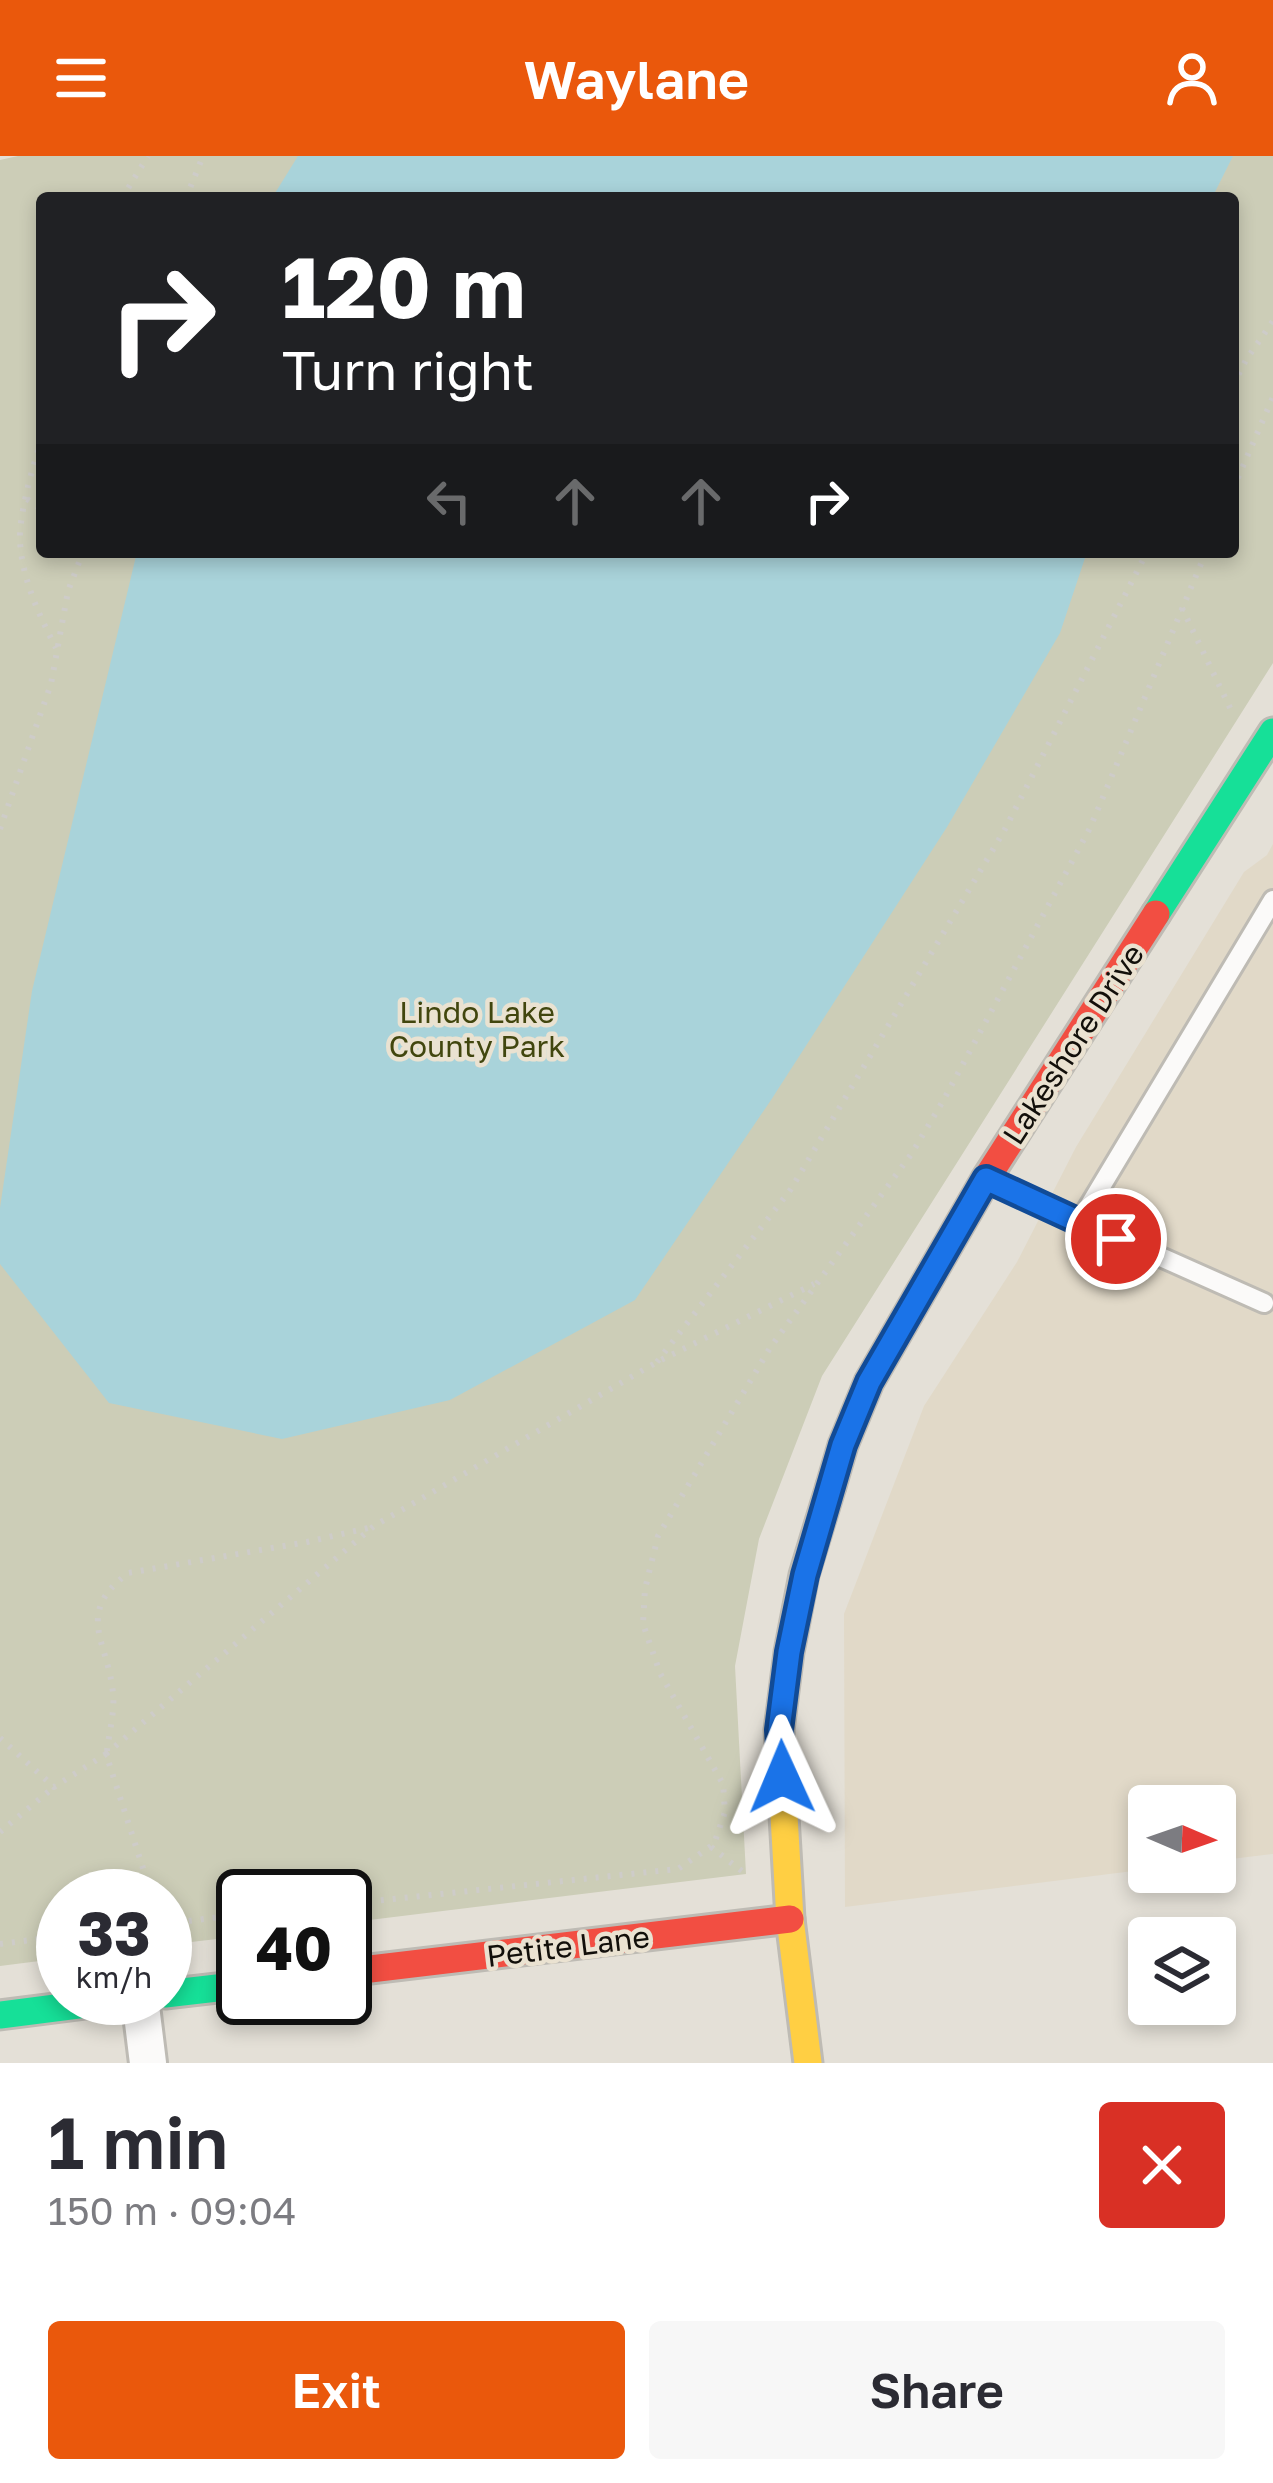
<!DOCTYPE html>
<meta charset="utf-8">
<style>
body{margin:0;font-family:"Golos Text",sans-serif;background:#f7f7f7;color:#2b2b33;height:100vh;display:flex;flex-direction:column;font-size:45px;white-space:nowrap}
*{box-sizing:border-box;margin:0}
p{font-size:39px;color:#7c7c81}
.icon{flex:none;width:66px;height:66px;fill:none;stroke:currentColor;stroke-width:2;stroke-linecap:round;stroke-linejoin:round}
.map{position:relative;height:1907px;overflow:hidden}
.details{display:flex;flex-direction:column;background:#fff;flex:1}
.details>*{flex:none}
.top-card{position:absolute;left:36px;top:36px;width:1203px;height:366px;border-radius:12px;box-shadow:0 6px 18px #0003;background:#202124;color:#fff;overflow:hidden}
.needle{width:78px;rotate:92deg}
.buttons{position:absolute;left:1128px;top:1629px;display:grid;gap:24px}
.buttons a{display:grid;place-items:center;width:108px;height:108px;border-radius:12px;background:#fff;box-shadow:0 6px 18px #0003;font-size:60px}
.speed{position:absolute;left:36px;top:1713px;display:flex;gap:24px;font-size:60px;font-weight:700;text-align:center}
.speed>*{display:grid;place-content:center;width:156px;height:156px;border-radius:50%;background:#fff;box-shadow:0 6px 18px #0003;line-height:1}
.speed small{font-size:30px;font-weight:400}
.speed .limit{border:6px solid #111;border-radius:18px;background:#fff;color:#111}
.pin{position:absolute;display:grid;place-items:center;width:102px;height:102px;color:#fff;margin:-51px;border:6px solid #fff;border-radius:50%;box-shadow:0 3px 12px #0007}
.me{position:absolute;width:132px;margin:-66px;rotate:359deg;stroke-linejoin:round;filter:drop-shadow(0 0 9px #0008)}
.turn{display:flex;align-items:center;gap:42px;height:252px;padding:0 48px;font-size:54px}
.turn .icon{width:156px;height:156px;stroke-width:2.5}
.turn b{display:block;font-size:84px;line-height:102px}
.lanes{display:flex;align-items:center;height:114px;padding:0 48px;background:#0003;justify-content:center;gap:60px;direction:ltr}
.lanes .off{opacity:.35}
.round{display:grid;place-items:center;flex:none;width:126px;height:126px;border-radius:12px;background:#f7f7f7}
.headline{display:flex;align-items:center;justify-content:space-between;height:204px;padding:0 48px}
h1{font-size:72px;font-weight:600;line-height:90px}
.primary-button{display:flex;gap:24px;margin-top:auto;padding:24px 48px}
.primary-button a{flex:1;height:138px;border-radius:12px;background:#ea580c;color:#fff;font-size:48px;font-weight:600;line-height:138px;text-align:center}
.primary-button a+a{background:#f7f7f7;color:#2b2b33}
header{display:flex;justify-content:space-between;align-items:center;height:156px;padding:0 48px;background:#ea580c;color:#fff;font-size:54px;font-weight:600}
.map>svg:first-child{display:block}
.built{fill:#e1d9c8}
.green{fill:#cccdb7;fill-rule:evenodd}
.water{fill:#a9d3da}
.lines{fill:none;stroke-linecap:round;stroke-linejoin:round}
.lane-casing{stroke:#bebbb4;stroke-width:24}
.street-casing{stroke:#bebbb4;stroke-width:42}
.fast-casing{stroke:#bebbb4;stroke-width:33}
.slow-casing{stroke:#bebbb4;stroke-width:33}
.jam-casing{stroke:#bebbb4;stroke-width:33}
.path{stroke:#ceccc9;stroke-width:6;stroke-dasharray:3 9;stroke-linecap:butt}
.lane{stroke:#fbfaf9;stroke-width:18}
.street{stroke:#fbfaf9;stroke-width:36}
.fast{stroke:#16e098;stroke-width:27}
.slow{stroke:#ffcf43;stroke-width:27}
.jam{stroke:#f24e42;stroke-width:27}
.route-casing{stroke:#114b97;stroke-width:30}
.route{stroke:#1a73e8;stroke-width:21}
.labels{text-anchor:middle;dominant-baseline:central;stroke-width:9;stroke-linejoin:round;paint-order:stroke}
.park-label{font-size:30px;fill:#41460e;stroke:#eae2d1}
.street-label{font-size:30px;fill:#120f0a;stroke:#eae2d1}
</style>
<header><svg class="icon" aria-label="menu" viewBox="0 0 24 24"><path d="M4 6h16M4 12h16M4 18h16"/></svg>Waylane<svg class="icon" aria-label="person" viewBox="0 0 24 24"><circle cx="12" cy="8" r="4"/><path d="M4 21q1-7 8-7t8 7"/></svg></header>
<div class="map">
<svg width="1273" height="1907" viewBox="0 0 1273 1907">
<rect width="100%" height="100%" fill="#e4e0d7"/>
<path class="built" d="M1273,688V1698L1215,1705V1650H1149V1713L845,1751L844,1458L924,1250L1017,1106L1076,991L1244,716L1267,699Z"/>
<path class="green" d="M18,0H1273V507L822,1220L759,1383L735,1510L746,1718L345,1767V1740H243V1780L165,1789V1740H63V1802L0,1810V4ZM42,42H1233V396H42Z"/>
<g class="water">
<path d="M298,0H1233L1212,42H272Z"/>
<path d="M137,396H1087L1060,477L947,671L771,944L635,1144L450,1244L282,1283L109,1247L0,1108V1052L32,835Z"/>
</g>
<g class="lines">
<defs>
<g id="lane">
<path d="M990,1025L1264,1147"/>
<path d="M1079,1067L1273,744"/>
</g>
<path id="street" d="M140,1842L148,1907"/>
<g id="fast">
<path d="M1156,758L1273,576"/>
<path d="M165,1838L243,1829"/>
<path d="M0,1859L133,1842"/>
</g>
<path id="slow" d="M808,1907L790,1763L779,1574L789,1496L804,1419L831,1330"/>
<g id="jam">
<path d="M831,1330L843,1289L869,1226L986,1023L1156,758"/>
<path d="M345,1816L790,1763"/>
</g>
</defs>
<use href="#lane" class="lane-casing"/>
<use href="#street" class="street-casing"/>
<use href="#fast" class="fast-casing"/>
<use href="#slow" class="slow-casing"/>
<use href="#jam" class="jam-casing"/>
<g class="path">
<path d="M122,42L148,0"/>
<path d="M186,42L203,0"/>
<path d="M1233,229L1246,204L1273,165"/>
<path d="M42,283C33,309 19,358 20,385C22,423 39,459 56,492"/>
<path d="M1233,333L1273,241"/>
<path d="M27,343L42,354"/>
<path d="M1182,452L1233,558"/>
<path d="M0,673L51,528L68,435L83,396"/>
<path d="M657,1206L791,1033L1004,675L1147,396"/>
<path d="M0,1582L54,1631L106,1598L152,1740"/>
<path d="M107,1595C109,1577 115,1555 113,1537C108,1485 74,1458 128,1417L307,1386L368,1372"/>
<path d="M106,1598L374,1370L657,1206L814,1128"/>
<path d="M0,1676L54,1631"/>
<path d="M711,1691L743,1716"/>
<path d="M345,1748L678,1713L714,1688L725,1656L723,1628L660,1517L643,1468L645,1433L658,1380L770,1192L912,997L943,945L1090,672L1206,396"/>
<path d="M165,1768L243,1758"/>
<path d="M0,1788L63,1780"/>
</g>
<use href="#lane" class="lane"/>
<use href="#street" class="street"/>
<use href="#fast" class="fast"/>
<use href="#slow" class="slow"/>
<use href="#jam" class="jam"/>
</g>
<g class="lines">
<defs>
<path id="route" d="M782,1621L779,1574L789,1496L805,1419L843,1289L869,1226L986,1023L1116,1083"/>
</defs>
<use href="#route" class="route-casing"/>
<use href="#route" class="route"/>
</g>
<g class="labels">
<g class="park-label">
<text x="477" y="856">Lindo Lake<tspan x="477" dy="34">County Park</tspan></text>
</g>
<g class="street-label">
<text transform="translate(1073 888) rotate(-57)">Lakeshore Drive</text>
<text transform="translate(568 1790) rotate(-7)">Petite Lane</text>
</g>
</g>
</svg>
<div class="buttons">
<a><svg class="needle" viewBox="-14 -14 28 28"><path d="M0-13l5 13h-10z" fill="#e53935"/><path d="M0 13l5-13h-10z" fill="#7c7c81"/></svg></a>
<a><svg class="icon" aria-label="layers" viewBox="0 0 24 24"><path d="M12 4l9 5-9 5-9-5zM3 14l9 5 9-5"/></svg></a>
</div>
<div class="speed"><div>33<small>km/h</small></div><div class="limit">40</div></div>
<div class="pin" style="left:1116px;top:1083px;background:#d93025"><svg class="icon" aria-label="arrive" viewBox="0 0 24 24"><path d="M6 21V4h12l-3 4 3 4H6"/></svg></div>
<svg class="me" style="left:782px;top:1621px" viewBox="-20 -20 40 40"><path d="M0-17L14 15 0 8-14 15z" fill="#1a73e8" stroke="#fff" stroke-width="4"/></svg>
<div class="top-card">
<div class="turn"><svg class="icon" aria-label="right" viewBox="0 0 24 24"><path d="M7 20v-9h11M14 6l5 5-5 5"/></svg><div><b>120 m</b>Turn right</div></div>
<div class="lanes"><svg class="icon off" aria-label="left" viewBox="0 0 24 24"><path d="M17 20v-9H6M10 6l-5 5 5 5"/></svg><svg class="icon off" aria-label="ahead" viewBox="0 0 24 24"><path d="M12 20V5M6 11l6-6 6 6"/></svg><svg class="icon off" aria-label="ahead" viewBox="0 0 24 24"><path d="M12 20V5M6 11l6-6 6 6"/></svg><svg class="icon" aria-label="right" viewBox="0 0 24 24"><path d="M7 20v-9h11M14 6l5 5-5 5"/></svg></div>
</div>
</div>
<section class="details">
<div class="headline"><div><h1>1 min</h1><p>150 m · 09:04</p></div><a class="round" style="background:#d93025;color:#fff"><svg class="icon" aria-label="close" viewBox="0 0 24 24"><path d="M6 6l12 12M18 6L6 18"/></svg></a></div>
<div class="primary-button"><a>Exit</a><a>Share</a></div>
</section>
